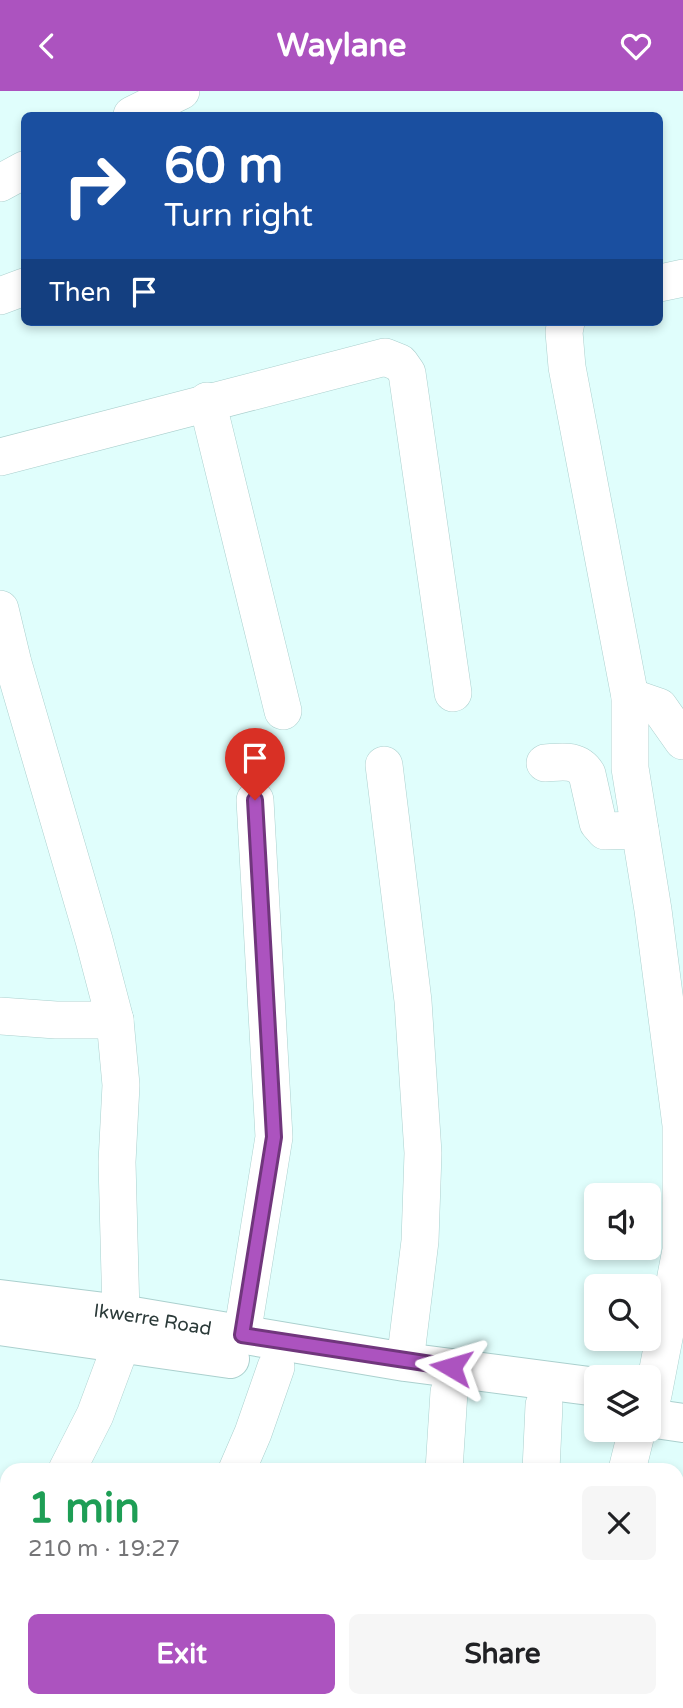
<!DOCTYPE html>
<meta charset="utf-8">
<style>
body{margin:0;font-family:"Varela Round",sans-serif;background:#f6f6f6;color:#202124;height:100vh;display:flex;flex-direction:column;font-size:26px;white-space:nowrap}
*{box-sizing:border-box;margin:0}
p{font-size:23px;color:#757577}
.icon{flex:none;width:38px;height:38px;fill:none;stroke:currentColor;stroke-width:2;stroke-linecap:round;stroke-linejoin:round}
.map{position:relative;flex:1;overflow:hidden}
.side{position:absolute;left:0px;top:1372px;width:684px;height:245px;display:flex;flex-direction:column;background:#fff;border-radius:21px 21px 0 0;box-shadow:0 4px 10px #0003}
.side>*{flex:none}
.hud{position:absolute;left:21px;top:21px;width:642px;height:214px;border-radius:10px;box-shadow:0 4px 10px #0003;background:#1a4fa0;color:#fff;overflow:hidden}
.buttons{position:absolute;left:584px;top:1092px;display:grid;gap:14px}
.buttons a{display:grid;place-items:center;width:77px;height:77px;border-radius:10px;background:#fff;box-shadow:0 4px 10px #0003;font-size:35px}
.pin{position:absolute;display:grid;place-items:center;width:60px;height:60px;color:#fff;margin:-72px -30px;border-radius:50% 50% 50% 0;rotate:-45deg;box-shadow:0 0 7px #0007}
.pin .icon{rotate:45deg}
.me{position:absolute;width:77px;margin:-38px;rotate:277deg;stroke-linejoin:round;filter:drop-shadow(0 0 5px #0008)}
.turn{display:flex;align-items:center;gap:24px;height:147px;padding:0 28px;font-size:32px}
.turn .icon{width:91px;height:91px;stroke-width:2.5}
.turn b{display:block;font-size:49px;line-height:60px}
.then{display:flex;align-items:center;height:66px;padding:0 28px;background:#0003;gap:14px;font-size:26px}
.round{display:grid;place-items:center;flex:none;width:74px;height:74px;border-radius:10px;background:#f6f6f6}
.summary{display:flex;align-items:center;justify-content:space-between;height:119px;padding:0 28px}
h1{font-size:42px;font-weight:700;line-height:52px;color:#1e9e55}
.action{display:flex;gap:14px;margin-top:auto;padding:14px 28px}
.action a{flex:1;height:80px;border-radius:10px;background:#ac53bf;color:#fff;font-size:28px;font-weight:700;line-height:80px;text-align:center}
.action a+a{background:#f6f6f6;color:#202124}
header{display:flex;justify-content:space-between;align-items:center;height:91px;padding:0 28px;background:#ac53bf;color:#fff;font-size:32px;font-weight:700}
.map>svg:first-child{display:block}
.lines{fill:none;stroke-linecap:round;stroke-linejoin:round}
.minor-casing{stroke:#abd0ce;stroke-width:38}
.major-casing{stroke:#abd0ce;stroke-width:40}
.minor{stroke:#fff;stroke-width:37}
.major{stroke:#fff;stroke-width:38}
.route-casing{stroke:#70367c;stroke-width:18}
.route{stroke:#ac53bf;stroke-width:12}
.labels{text-anchor:middle;dominant-baseline:central;stroke-width:7;stroke-linejoin:round;paint-order:stroke}
.street-label{font-size:19px;fill:#2b3a39;stroke:#fff}
</style>
<header><svg class="icon" aria-label="back" viewBox="0 0 24 24"><path d="M15 5l-7 7 7 7"/></svg>Waylane<svg class="icon" aria-label="heart" viewBox="0 0 24 24"><path d="M12 20l-8-8c-3-5 5-10 8-4 3-6 11-1 8 4z"/></svg></header>
<div class="map">
<svg width="683" height="1617" viewBox="0 0 683 1617">
<rect width="100%" height="100%" fill="#e0fefc"/>
<g class="lines">
<defs>
<g id="minor">
<path d="M132,24L181,0"/>
<path d="M0,92L24,79"/>
<path d="M660,192L683,187"/>
<path d="M0,205L24,196"/>
<path d="M566,231L564,241L567,276L630,606V677L653,819L681,1034V1159L653,1304"/>
<path d="M207,310L283,620"/>
<path d="M0,366L385,266L400,272L407,282L453,602"/>
<path d="M0,518L13,572L94,849L115,929L121,994L117,1071L121,1223"/>
<path d="M630,606L659,616L683,650"/>
<path d="M545,672C561,671 577,667 587,683L598,732L605,740L640,739"/>
<path d="M384,674L413,910L423,1062L420,1150L405,1271"/>
<path d="M0,925L56,929H115"/>
<path d="M242,1244L274,1046L255,709"/>
<path d="M67,1379L95,1324L121,1254"/>
<path d="M237,1379L253,1342L276,1276"/>
<path d="M444,1379L449,1301"/>
<path d="M541,1379L544,1314"/>
<path d="M627,1379L637,1339"/>
<path d="M677,1536L683,1549"/>
<path d="M174,1610L199,1617"/>
<path d="M39,1617L45,1610"/>
<path d="M427,1617L431,1610"/>
</g>
<g id="major">
<path id="s1" d="M0,1208L121,1223L405,1271L597,1296"/>
<path d="M0,1235L230,1268"/>
<path d="M649,1327L683,1332"/>
</g>
</defs>
<use href="#minor" class="minor-casing"/>
<use href="#major" class="major-casing"/>
<use href="#minor" class="minor"/>
<use href="#major" class="major"/>
</g>
<g class="lines">
<defs>
<path id="route" d="M255,709L274,1046L242,1244L451,1276"/>
</defs>
<use href="#route" class="route-casing"/>
<use href="#route" class="route"/>
</g>
<g class="labels">
<g class="street-label">
<text stroke="none"><textPath href="#s1" startOffset="154">Ikwerre Road</textPath></text>
</g>
</g>
</svg>
<div class="buttons">
<a><svg class="icon" aria-label="sound" viewBox="0 0 24 24"><path d="M4 9h4l5-4v14l-5-4H4zM17 9q2 3 0 6"/></svg></a>
<a><svg class="icon" aria-label="search" viewBox="0 0 24 24"><circle cx="10" cy="10" r="6"/><path d="M15 15l6 6"/></svg></a>
<a><svg class="icon" aria-label="layers" viewBox="0 0 24 24"><path d="M12 4l9 5-9 5-9-5zM3 14l9 5 9-5"/></svg></a>
</div>
<div class="pin" style="left:255px;top:709px;background:#d93025"><svg class="icon" aria-label="arrive" viewBox="0 0 24 24"><path d="M6 21V4h12l-3 4 3 4H6"/></svg></div>
<svg class="me" style="left:451px;top:1276px" viewBox="-20 -20 40 40"><path d="M0-17L14 15 0 8-14 15z" fill="#ac53bf" stroke="#fff" stroke-width="4"/></svg>
<div class="hud">
<div class="turn"><svg class="icon" aria-label="right" viewBox="0 0 24 24"><path d="M7 20v-9h11M14 6l5 5-5 5"/></svg><div><b>60 m</b>Turn right</div></div>
<div class="then">Then<svg class="icon" aria-label="arrive" viewBox="0 0 24 24"><path d="M6 21V4h12l-3 4 3 4H6"/></svg></div>
</div>
<section class="side">
<div class="summary"><div><h1>1 min</h1><p>210 m · 19:27</p></div><a class="round"><svg class="icon" aria-label="close" viewBox="0 0 24 24"><path d="M6 6l12 12M18 6L6 18"/></svg></a></div>
<div class="action"><a>Exit</a><a>Share</a></div>
</section>
</div>
